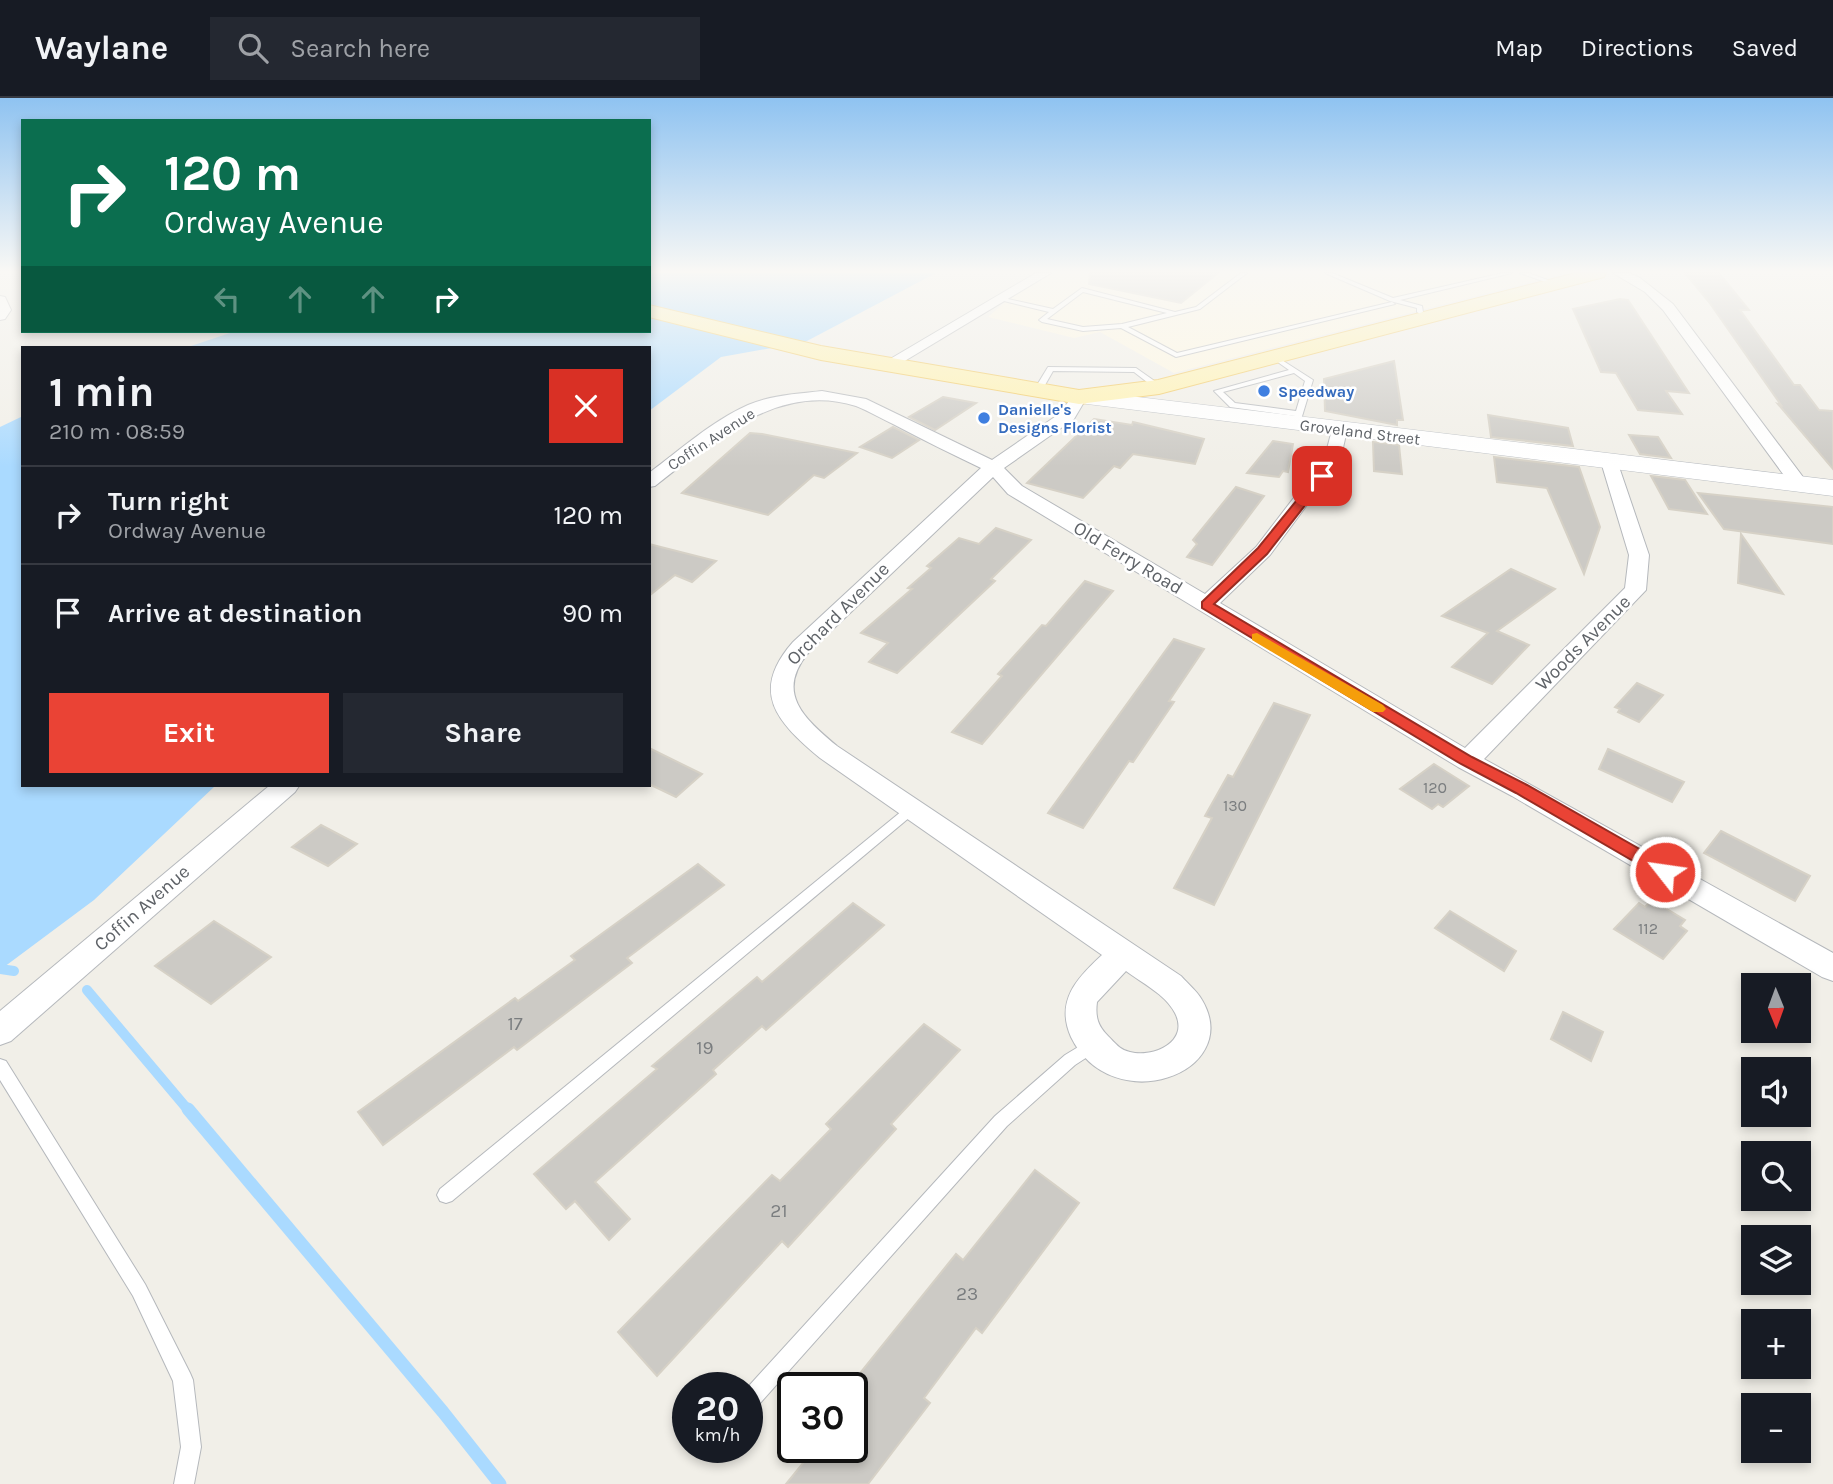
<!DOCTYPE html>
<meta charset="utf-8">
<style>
body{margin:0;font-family:Karla,sans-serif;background:#242831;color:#f1f3f6;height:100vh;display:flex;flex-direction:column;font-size:26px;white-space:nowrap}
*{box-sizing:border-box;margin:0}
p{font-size:23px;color:#9ea1a6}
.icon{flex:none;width:38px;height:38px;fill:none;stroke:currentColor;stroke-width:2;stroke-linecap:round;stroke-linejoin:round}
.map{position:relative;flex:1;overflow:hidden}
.drawer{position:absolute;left:21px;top:248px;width:630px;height:441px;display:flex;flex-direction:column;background:#171b24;border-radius:0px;box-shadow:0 4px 10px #0003}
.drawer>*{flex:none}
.banner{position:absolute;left:21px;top:21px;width:630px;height:214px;border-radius:0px;box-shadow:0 4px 10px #0003;background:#0b6e4f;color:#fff;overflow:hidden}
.needle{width:46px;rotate:179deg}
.controls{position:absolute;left:1741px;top:875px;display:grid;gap:14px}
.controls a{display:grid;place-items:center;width:70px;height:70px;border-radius:0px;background:#171b24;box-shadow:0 4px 10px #0003;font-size:35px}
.speed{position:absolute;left:672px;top:1274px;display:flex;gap:14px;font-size:35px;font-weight:700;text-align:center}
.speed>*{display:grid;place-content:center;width:91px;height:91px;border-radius:50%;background:#171b24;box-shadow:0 4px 10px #0003;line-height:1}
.speed small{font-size:18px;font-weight:400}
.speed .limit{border:4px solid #111;border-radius:10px;background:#fff;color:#111}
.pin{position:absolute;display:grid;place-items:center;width:60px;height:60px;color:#fff;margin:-30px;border-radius:14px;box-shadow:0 4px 10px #0006}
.me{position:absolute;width:77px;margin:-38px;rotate:300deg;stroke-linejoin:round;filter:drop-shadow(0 0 5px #0008)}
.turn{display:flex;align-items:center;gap:24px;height:147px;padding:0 28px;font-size:32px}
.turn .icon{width:91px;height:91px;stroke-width:2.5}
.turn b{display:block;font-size:49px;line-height:60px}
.lanes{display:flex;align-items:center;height:66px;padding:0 28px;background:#0003;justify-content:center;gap:35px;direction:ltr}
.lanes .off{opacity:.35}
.round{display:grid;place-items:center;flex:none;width:74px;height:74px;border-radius:0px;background:#242831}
.overview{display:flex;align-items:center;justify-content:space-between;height:119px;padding:0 28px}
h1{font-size:42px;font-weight:700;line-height:52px}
.button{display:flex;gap:14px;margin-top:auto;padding:14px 28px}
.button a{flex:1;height:80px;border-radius:0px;background:#ea4335;color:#fff;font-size:28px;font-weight:700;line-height:80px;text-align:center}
.button a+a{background:#242831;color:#f1f3f6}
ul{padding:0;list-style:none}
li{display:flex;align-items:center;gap:21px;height:98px;padding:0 28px;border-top:2px solid #363941}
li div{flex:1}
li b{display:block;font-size:26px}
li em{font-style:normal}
header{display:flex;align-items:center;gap:42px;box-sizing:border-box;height:98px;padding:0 35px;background:#171b24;border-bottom:2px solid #363941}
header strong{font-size:33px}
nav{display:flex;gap:38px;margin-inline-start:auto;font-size:24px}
.search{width:490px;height:63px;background:#242831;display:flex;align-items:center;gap:18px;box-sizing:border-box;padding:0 24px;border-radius:0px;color:#9ea1a6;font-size:26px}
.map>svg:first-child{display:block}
.commercial{fill:#fef7e0}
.water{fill:#aadaff}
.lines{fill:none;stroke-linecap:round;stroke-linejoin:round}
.stream-far1{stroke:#aadaff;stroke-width:10}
.stream{stroke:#aadaff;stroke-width:13}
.building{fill:#cccac5;stroke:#d6d1c6;stroke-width:2}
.service-casing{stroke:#b5b8bc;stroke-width:2}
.minor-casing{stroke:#b5b8bc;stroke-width:2}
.secondary-casing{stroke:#b6babf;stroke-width:1}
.primary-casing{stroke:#f2c960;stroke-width:2}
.service{fill:#fff;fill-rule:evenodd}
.minor{fill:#fff;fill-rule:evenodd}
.secondary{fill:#fff;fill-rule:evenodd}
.primary{fill:#fff2af;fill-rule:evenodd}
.route{fill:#ea4335;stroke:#982c22;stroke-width:2}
.slow{fill:#f59e0b}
.shop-dot{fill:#3f7fe0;stroke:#fff;stroke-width:2.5}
.labels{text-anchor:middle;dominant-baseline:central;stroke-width:5;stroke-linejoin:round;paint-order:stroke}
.far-shop-label{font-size:16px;font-weight:bold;fill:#366cbe;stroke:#fff;text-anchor:start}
.far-street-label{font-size:16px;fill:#5f6368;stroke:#fff}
.number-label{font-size:16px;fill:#7a7d7f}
.street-label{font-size:19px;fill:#5f6368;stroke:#fff}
.near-number-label{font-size:19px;fill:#7a7d7f}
</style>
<header>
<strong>Waylane</strong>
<div class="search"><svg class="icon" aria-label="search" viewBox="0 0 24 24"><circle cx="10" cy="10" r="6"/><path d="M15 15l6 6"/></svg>Search here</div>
<nav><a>Map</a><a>Directions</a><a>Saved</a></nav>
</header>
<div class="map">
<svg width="1833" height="1386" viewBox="0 0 1833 1386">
<rect width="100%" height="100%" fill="#f1efe8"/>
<path class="commercial" d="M1053,175H1566L1174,275L1100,234L1074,240L988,219L1011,199Z"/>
<g class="water">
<path d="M649,175H936L805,244L721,259L649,313V250H185L236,233H649Z"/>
<path d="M23,318V688H215L94,802L0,872V329Z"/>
</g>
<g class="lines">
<g class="stream-far1">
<path d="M0,871L14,873"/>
<path d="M87,892L189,1013"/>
</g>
<path class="stream" d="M188,1011L443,1314L500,1386"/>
</g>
<g class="building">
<path d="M1090,175H1218L1181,205L1089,186Z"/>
<path d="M1685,175H1719L1749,212H1740L1794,287H1800L1819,312L1833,313V371L1778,306L1781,307L1709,204Z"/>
<path d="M1620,201L1628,202L1689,295L1666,293L1682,316L1638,312L1616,275L1601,274L1573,211Z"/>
<path d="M1394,263L1403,322H1397V327L1325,313L1324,281Z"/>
<path d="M943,299L976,305L935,332L909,319Z"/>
<path d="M1488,317L1568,330L1573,348L1491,339Z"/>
<path d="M1094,321L1132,327L1133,324L1204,341L1195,366L1133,356L1120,370L1114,368L1083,400L1027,385Z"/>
<path d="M893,329L919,342L892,360L860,349Z"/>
<path d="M750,335L762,336L857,355L824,380L814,377L768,417L682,395Z"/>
<path d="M1629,337L1658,339L1671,360L1640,356Z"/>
<path d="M1273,343L1293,346L1288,374L1283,373L1279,379L1247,375Z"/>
<path d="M1373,344L1399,347L1402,376L1374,373Z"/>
<path d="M1494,359L1579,369L1600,429L1584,476L1547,390L1497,384Z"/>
<path d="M1651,378L1685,382L1707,416L1669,411Z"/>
<path d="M1236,389L1264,398L1212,467L1187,459L1197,446L1193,442Z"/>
<path d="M1698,395L1833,409V446L1724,431Z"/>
<path d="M996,430L1031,442L991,481L995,483L897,575L869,564L888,545L861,535L912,491L908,490L931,470L927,468L959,440L979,446Z"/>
<path d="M1741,436L1783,496L1738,485Z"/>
<path d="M649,446L716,463L692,484L675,477L649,498Z"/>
<path d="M1511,471L1555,491L1497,533L1529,547L1492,586L1452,569L1488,535L1442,518Z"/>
<path d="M1085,483L1113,493L982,646L952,634L1002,578L998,576L1042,527L1046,528Z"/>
<path d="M1174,541L1204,551L1169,603L1174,604L1133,664L1129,663L1083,730L1048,715Z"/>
<path d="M1637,585L1663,597L1639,624L1618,614L1620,611L1615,609Z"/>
<path d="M1274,605L1310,617L1214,807L1174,790L1212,720L1205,718L1228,677L1233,679Z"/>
<path d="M649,650L702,676L676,699L649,686Z"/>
<path d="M1608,651L1684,684L1672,704L1599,671Z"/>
<path d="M1434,666L1469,688L1443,709L1438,706L1432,711L1400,691Z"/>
<path d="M321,727L357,746L328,768L292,749Z"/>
<path d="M1721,733L1810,778L1795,803L1704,755Z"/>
<path d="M698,766L724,787L627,860L632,865L517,952L514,949L383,1047L358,1014L515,900L518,903L575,862L571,858Z"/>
<path d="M1652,802L1685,822L1680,828L1687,833L1663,861L1614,831L1639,805L1645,809Z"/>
<path d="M853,805L884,827L766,932L762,928L713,972L716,976L595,1084L630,1121L609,1142L575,1103L566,1111L534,1076L657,971L652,968L757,879L762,884Z"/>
<path d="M1450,813L1516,853L1504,873L1435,830Z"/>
<path d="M214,823L271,859L211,906L155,868Z"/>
<path d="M1563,914L1603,934L1591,963L1551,941Z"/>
<path d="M924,926L960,952L891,1026L896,1031L788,1149L782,1143L657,1278L618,1234L772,1077L780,1083L831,1031L826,1026Z"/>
<path d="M1035,1072L1079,1105L982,1235L976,1230L924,1300L930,1305L868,1386H786L816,1349H852V1285L956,1156L963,1162Z"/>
</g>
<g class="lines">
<defs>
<g id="service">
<path d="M1241,175H1247L1200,211L1128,229L1177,255L1392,204L1395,206L1176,259L1121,230L1083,233L1042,224L1039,222L1049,214L996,201L999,199L1053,211L1082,190L1175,214L1196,209ZM1083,194L1167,215L1122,226L1083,229L1047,221Z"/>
<path d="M1325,175H1332L1393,200L1503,175H1512L1400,202L1422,208L1423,214L1420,216L1417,214V210L1390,203Z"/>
<path d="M1520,175H1528L1559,186L1554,187Z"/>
<path d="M1274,257L1313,282L1300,325H1294L1295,318L1230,309L1214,293L1289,272L1272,260L1270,259ZM1294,275L1305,283L1296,313L1235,305L1223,294Z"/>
<path d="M1048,269L1136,270L1163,289L1156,291L1134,274L1053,273L1041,294H1035L1034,292Z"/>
<path d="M912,707L916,708L918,711L916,714L452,1103L446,1105L440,1103L437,1097L440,1091L908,708Z"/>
<path d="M1093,940L1098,942L1101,947L1098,952L1075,967L1007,1028L754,1312L747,1315V1290L995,1018L1065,957Z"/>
<path d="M0,961L6,963L145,1186L190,1275L193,1282L201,1349L194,1386H174L181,1349L173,1283L133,1198L0,982Z"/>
</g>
<g id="minor">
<path d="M1036,175H1051L893,270L888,272L880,267Z"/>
<path d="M1613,175H1629L1640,180L1673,206L1806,383L1809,387L1806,391H1794L1663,212L1645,194Z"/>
<path d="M0,198L5,199L11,212L5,221L0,222Z"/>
<path d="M822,293L866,301L992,362L1062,314L1073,296H1085L1087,299L1074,321L1004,370L1022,388L1205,496L1256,449L1306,384L1323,366L1333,328H1345L1347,332L1338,372L1318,392L1270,457L1220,505L1465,650L1625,490L1629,457L1601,364L1610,359L1616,360L1649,457L1646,492L1484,661L1833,855V883L1822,879L1512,698L1458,669L1008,396L993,379L809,554C774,595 805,621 837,648L1181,878C1188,886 1197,893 1202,902C1245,975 1112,1023 1071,939C1055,903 1077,880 1102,857L820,660C777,624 749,594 793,544L981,370C952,356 923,342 895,327C882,321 869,313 856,308C778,283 712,344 655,388L649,389V375C680,352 712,323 748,307C771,297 797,296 822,293ZM1126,873C1142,885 1165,896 1175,915C1190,944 1153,960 1130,954C1120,952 1115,945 1108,938C1098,928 1095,919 1097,904Z"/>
<path d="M269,688H299L295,694L11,943L0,947V913Z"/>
</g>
<path id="secondary" d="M1079,292L1833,382V398L1071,304L1068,299L1071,294Z"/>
<path id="primary" d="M1576,175H1606L1604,179L1159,296L1079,306L821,262L649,219V207L821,248L1079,292L1158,282Z"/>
</defs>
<use href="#service" class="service-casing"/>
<use href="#minor" class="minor-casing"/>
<use href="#secondary" class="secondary-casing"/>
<use href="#primary" class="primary-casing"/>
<use href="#service" class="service"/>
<use href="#minor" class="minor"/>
<use href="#secondary" class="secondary"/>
<use href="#primary" class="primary"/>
</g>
<linearGradient id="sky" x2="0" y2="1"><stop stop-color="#8fc3f1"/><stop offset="0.47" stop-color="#f9f8f5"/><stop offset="1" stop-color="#f9f8f5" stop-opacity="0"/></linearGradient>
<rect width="1833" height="369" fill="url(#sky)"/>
<path class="route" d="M1318,376L1328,378L1267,456L1214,506L1472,659L1527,687L1671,769L1674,774L1671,778H1659L1516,695L1461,666L1202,510V504L1258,450Z"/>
<path class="slow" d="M1257,535L1383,607L1386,611L1383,614H1373L1252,542V536Z"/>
<g class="shop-dot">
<circle cx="1264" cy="293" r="7"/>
<circle cx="984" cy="320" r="7"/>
</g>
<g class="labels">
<g class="far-shop-label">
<text x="1278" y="293">Speedway</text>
<text x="998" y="311">Danielle's<tspan x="998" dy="18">Designs Florist</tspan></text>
</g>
<g class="far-street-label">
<text transform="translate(1360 334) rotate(7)">Groveland Street</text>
<text transform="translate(711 341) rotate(-33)">Coffin Avenue</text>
</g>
<g class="number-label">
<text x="1435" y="689">120</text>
<text x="1235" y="707">130</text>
<text x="1648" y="830">112</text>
</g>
<g class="street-label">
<text transform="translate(1128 460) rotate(31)">Old Ferry Road</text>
<text transform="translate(838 516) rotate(-45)">Orchard Avenue</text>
<text transform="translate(1583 545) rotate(-45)">Woods Avenue</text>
<text transform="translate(142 810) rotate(-41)">Coffin Avenue</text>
</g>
<g class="near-number-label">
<text x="515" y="926">17</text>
<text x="705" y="950">19</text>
<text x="779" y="1113">21</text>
<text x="967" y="1196">23</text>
</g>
</g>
</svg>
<div class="controls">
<a><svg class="needle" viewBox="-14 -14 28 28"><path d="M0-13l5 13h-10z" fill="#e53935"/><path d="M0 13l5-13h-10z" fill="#9ea1a6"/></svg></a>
<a><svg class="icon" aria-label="sound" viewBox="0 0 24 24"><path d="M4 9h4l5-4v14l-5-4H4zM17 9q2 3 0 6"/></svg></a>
<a><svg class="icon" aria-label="search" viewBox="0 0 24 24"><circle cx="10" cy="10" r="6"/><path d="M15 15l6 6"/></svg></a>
<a><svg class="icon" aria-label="layers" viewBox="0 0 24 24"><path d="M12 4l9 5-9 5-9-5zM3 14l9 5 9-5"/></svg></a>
<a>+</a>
<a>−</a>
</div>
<div class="speed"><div>20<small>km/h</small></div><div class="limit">30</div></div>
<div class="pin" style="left:1322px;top:378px;background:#d93025"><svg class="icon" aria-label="arrive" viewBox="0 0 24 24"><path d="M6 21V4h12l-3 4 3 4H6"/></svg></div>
<svg class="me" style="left:1665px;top:774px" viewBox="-20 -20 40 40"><circle r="17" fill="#ea4335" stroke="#fff" stroke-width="3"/><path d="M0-11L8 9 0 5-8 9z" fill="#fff"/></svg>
<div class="banner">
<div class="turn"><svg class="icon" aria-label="right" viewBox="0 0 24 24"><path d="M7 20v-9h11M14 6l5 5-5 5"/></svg><div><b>120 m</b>Ordway Avenue</div></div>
<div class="lanes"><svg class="icon off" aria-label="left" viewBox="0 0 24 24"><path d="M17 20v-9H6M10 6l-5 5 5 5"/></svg><svg class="icon off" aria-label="ahead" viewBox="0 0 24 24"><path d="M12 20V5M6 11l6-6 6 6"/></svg><svg class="icon off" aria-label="ahead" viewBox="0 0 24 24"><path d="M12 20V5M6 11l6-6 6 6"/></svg><svg class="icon" aria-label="right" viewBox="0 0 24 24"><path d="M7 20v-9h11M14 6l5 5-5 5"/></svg></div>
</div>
<section class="drawer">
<div class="overview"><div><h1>1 min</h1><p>210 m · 08:59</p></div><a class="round" style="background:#d93025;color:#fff"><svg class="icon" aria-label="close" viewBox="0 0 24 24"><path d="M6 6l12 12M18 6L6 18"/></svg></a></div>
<ul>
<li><svg class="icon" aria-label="right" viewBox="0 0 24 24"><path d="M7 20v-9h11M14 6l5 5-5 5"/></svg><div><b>Turn right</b><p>Ordway Avenue</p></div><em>120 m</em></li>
<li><svg class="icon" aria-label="arrive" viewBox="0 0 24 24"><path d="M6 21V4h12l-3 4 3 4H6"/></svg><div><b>Arrive at destination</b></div><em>90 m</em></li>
</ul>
<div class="button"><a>Exit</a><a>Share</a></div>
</section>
</div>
